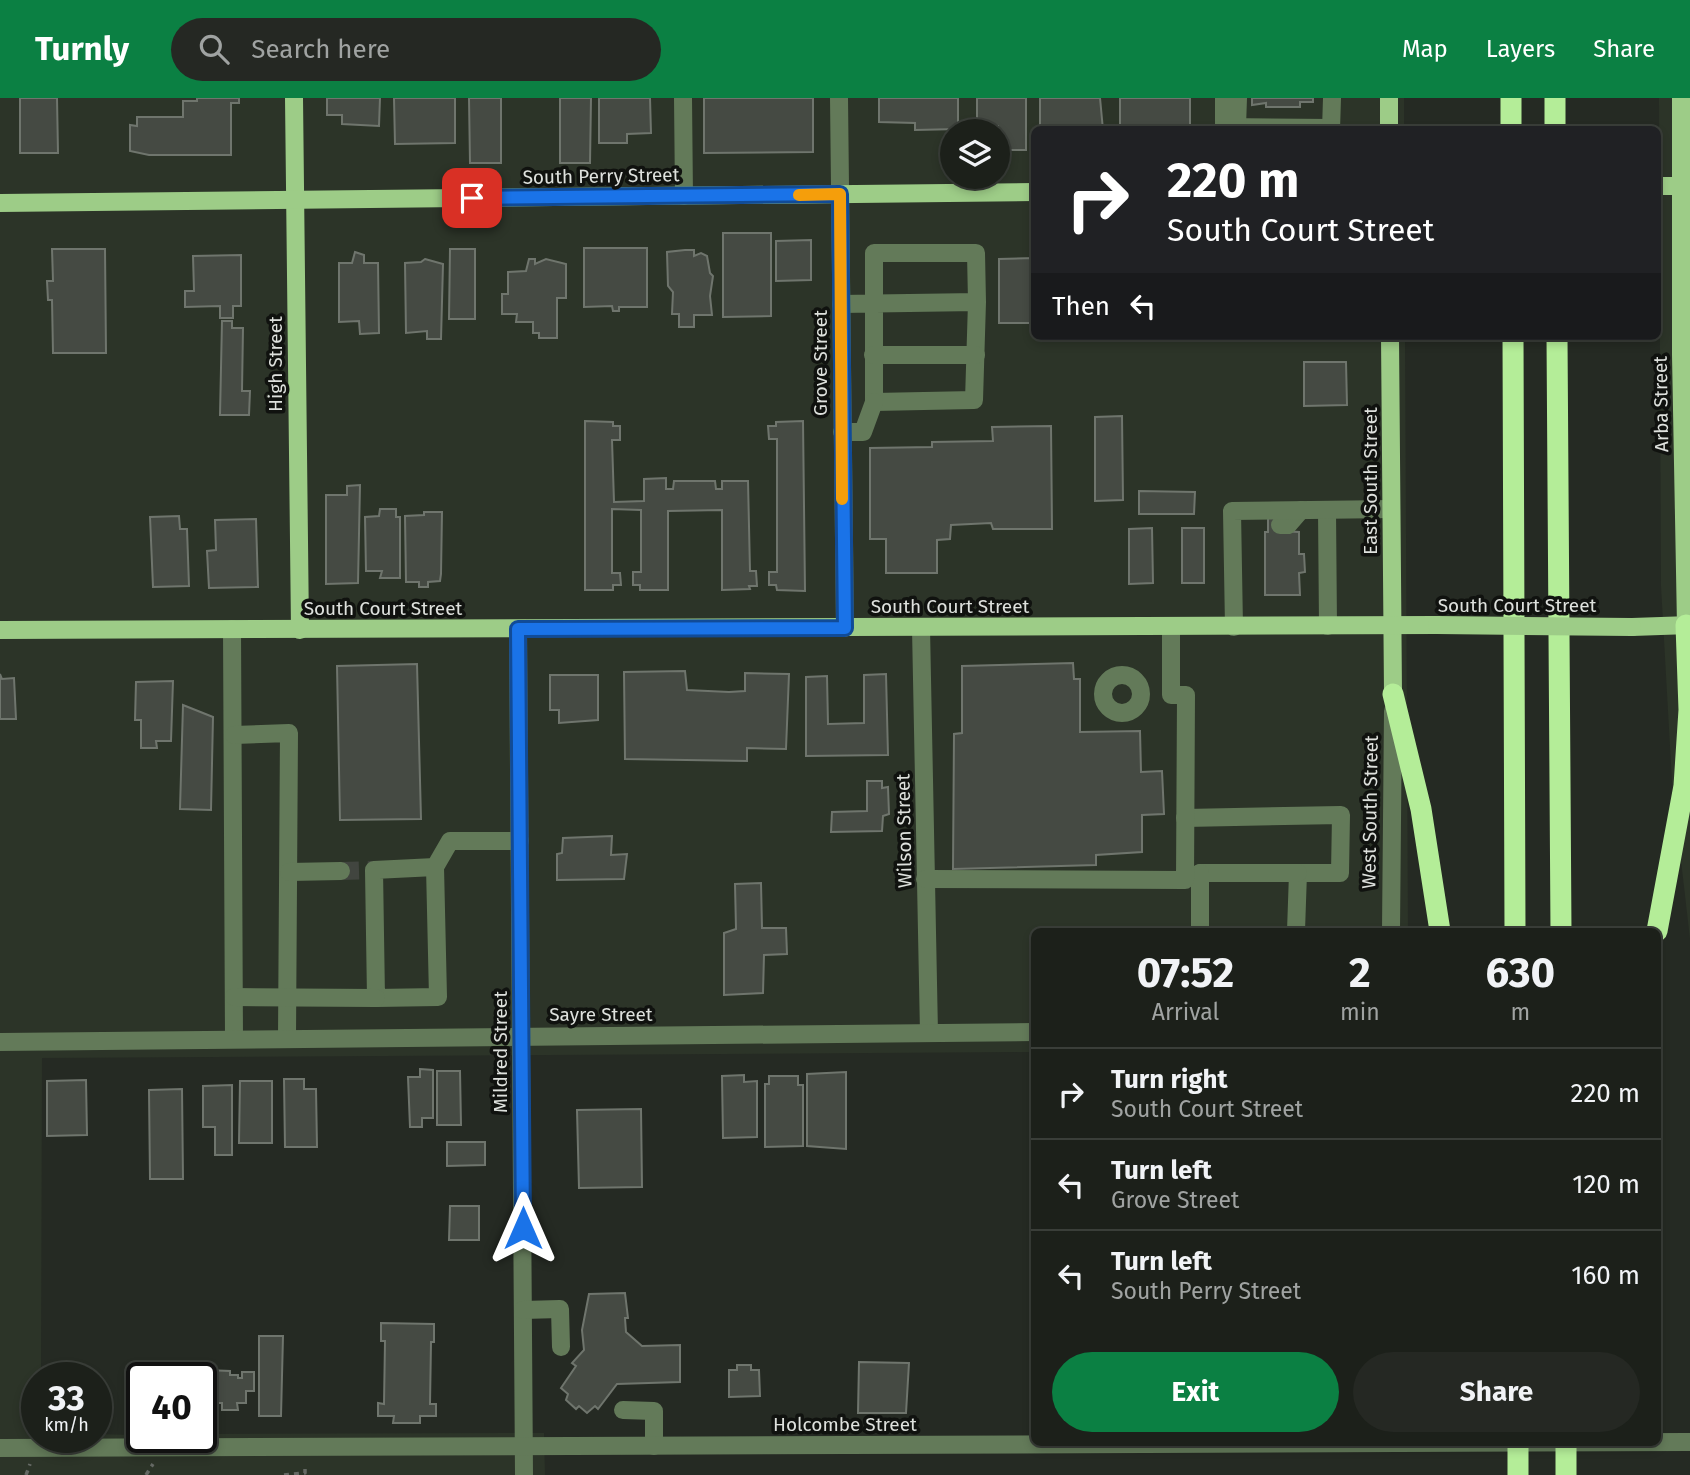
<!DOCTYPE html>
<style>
body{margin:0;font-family:"Fira Sans",sans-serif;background:#252823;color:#f1f3f6;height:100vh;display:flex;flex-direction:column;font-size:26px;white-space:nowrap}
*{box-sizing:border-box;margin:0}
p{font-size:23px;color:#a0a3a2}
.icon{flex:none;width:38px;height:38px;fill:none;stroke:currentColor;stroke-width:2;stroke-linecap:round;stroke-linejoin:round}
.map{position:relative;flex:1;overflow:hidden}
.drawer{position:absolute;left:1031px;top:830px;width:630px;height:518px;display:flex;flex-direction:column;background:#1c201a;border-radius:10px;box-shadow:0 4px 10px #0003,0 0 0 2px #3a3e39}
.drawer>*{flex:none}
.banner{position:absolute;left:1031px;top:28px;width:630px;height:214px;border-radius:10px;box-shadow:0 4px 10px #0003,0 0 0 2px #3a3e39;background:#202124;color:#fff;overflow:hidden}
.tools{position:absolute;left:940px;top:21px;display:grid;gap:14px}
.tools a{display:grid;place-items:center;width:70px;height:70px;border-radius:50%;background:#1c201a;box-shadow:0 4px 10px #0003,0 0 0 2px #3a3e39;font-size:35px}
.speed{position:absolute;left:21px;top:1264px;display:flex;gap:14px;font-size:35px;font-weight:700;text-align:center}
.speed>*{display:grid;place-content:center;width:91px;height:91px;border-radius:50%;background:#1c201a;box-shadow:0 4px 10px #0003,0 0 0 2px #3a3e39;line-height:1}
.speed small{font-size:18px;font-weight:400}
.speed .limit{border:4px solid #111;border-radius:10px;background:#fff;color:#111}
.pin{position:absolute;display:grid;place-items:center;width:60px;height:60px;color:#fff;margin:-30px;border-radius:14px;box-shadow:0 4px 10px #0006}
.me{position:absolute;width:77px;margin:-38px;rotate:0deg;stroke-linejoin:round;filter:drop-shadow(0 0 5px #0008)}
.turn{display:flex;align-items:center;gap:24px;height:147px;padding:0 21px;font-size:32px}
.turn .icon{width:91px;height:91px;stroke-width:2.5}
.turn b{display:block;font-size:49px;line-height:60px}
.then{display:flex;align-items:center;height:66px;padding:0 21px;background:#0003;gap:14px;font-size:26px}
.eta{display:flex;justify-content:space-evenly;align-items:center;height:119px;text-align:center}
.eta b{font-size:42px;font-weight:700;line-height:49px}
.cta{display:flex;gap:14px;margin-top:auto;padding:14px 21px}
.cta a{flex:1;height:80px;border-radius:42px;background:#0b8043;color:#fff;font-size:28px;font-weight:700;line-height:80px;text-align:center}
.cta a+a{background:#252823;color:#f1f3f6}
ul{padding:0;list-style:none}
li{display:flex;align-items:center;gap:21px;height:91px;padding:0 21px;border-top:2px solid #3a3e39}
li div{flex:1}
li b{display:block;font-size:26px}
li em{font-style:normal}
header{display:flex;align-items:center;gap:42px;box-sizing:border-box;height:98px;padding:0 35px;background:#0b8043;color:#fff}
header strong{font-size:33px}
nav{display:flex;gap:38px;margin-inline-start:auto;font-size:24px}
.search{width:490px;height:63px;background:#252823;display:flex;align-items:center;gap:18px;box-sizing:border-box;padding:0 24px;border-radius:38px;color:#a0a3a2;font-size:26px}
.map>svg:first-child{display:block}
.built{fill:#2c3428;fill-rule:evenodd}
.building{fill:#454a43;stroke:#6f756d;stroke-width:2}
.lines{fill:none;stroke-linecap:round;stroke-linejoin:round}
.minor-tunnel{stroke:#41453f;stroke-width:18;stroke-dasharray:18 9;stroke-linecap:butt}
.path{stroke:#656964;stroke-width:3.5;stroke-dasharray:5 5;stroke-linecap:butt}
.minor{stroke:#637a59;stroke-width:18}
.major{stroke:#9dcc87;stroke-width:18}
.highway{stroke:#b4ed98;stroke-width:21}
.major-bridge{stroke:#9dcc87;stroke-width:18}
.highway-bridge{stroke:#b4ed98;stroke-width:21}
.route-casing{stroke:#114b97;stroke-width:18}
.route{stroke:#1a73e8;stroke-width:12}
.slow{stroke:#f59e0b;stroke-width:12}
.labels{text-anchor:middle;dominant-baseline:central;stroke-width:7;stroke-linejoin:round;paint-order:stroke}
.street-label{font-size:19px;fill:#dee1dd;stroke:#10120f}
</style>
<header>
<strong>Turnly</strong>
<div class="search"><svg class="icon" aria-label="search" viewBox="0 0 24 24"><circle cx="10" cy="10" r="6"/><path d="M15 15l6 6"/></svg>Search here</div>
<nav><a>Map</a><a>Layers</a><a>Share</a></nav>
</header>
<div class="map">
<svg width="1690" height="1377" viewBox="0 0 1690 1377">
<rect width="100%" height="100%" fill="#252a23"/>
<g class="built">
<path d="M0,0H1404V31L1034,32V238H1405L1408,833H1034V954L42,960L41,1279H37V1339H96V1336L201,1339V1336L544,1335L545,1377H0ZM952,33H998V79H952Z"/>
<path d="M1659,0H1690V841L1672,684L1661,488Z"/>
</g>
<g class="building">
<path d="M20,0H57L58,55H20Z"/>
<path d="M197,0H239V5H231V57H149L130,53V27L137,28V19H183V3H197Z"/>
<path d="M327,0H380L379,28L342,26V17H327Z"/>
<path d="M394,0H455V45L395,46Z"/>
<path d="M469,0H501V65H470Z"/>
<path d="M560,0H591L590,65H560Z"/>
<path d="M599,0H650L651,35L627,36V45H599Z"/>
<path d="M704,0H813V54L704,55Z"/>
<path d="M879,0H958V31L915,32V25L879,24Z"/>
<path d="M977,0H1026V52H998V28L977,27Z"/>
<path d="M1040,0H1100L1103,32H1040Z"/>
<rect x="1120" y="0" width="70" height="32"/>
<path d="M1252,0H1313V4H1300V9H1266V5L1252,7Z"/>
<path d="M723,135H771V218L723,219Z"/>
<path d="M811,142V182L776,183V143Z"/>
<path d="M584,150H647V209H619V213H613L612,208L584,209Z"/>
<path d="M52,151H105L106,255H53L52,202H48L47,183H53Z"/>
<path d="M450,151H475V221H449Z"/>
<path d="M685,152H694V158L701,155L707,158L710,175L713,178L710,198L712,217H694V229H679V216H672L673,194L668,188L667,154Z"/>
<path d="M355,154L364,157V165H378L379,235L360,236L359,223L339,224V165H352Z"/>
<path d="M241,157V208H233V220H220V208L185,209V193H194L193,158Z"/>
<path d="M1034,160V225H999V161Z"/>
<path d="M425,161L443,166L441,241H427V233L406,235L405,165L421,164Z"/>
<path d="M529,161H535V166L546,161L566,166V200H557V240H539V235H533V224H516L517,216H502V196H508V174L526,173Z"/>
<path d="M222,223H232V230H243L242,293H250L249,317H220Z"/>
<path d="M1304,264H1346L1347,307L1304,308Z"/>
<path d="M1122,318L1123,402L1095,403V319Z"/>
<path d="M585,323L613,324V328H620V342H612L614,404L644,403V381L666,380V391H673L674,383H715L716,391H722V383H748L750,473H756L757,488H749L750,491L722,492V412L668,413V492H640V487H633V474H641V412L612,411V475H620L621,487H613V492H585Z"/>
<path d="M803,323L805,493L777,492L776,487H769V474H777V341H769L768,328H776V324Z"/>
<path d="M1051,328L1052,431H993L991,425L951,427L950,441L937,442V475H886V441H870V350L932,349V344L993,343L992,329Z"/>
<path d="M360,387L358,485L326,486V397H347V388Z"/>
<path d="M1139,393L1195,394L1194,416H1139Z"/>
<path d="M380,411H396V419H400V480H380L382,473H366L365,419L379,418Z"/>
<path d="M424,414H442L441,476L440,483L428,484V489H419V484H406L405,418L424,417Z"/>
<path d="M1268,417H1280V433L1299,434V456H1304L1305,474L1299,475L1300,497H1265V434H1268Z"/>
<path d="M179,418L180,431H187L189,488L153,489L150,419Z"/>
<path d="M256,421L258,489L209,490L207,453L216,452L215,422Z"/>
<path d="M1152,430L1153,485L1129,486V431Z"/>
<rect x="1182" y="430" width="22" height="55"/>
<path d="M1073,565L1074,581H1080V634L1140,633L1141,674L1162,673L1164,716L1142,717V754L1096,757V767L953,771L954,636L962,635V568Z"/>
<path d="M417,566L421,721L340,722L337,568Z"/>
<path d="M685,573L687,592L729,594L745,593V575L789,576L786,651L747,650V663L625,661L624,574Z"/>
<path d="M0,576L2,581L14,580L16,621H0Z"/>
<path d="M886,576L888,657L806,658V579L827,578L828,626L864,625V577Z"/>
<path d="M550,577H598V622L559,625V612H550Z"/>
<path d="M173,583L171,643H156L157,650H141V622H135L136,584Z"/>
<path d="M183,607L213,619L211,712L180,711Z"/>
<path d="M867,683H882V690L888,689L889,716L883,718L882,733L831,734L832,714L867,713Z"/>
<path d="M612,738L611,757L627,756L624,781L557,782V756L562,755L563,740Z"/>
<path d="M761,785L762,830H786L787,856L764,857L763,895L724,897V835L736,831L735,786Z"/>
<path d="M420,971L433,972V1020H422V1029H410L408,979H420Z"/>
<path d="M437,973H460L461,1027H437Z"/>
<path d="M846,974V1051L807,1048V976Z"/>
<path d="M744,977V984L757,983V1039L723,1040L722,978Z"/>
<path d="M769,978H798V987H803V1048L765,1049V986H769Z"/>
<path d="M284,981H304V991H316L317,1049H285Z"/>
<path d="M86,982L87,1037L47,1038V983Z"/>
<path d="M240,983H272V1045H239Z"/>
<path d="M232,987V1057H215V1029H203V988Z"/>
<path d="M182,991L183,1081H150L149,992Z"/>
<path d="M641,1011L642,1089L579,1090L577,1012Z"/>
<path d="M447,1044H485V1067L447,1068Z"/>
<path d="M450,1108H479V1142H449Z"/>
<path d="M625,1195L628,1220H625L626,1234L642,1248L680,1247V1284L617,1286L598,1311L595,1308L587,1315L579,1308L576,1311L566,1302L568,1296L561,1290L576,1268L572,1265L584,1252L582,1232L589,1196Z"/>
<path d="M381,1225L434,1226V1244H431L430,1306H436V1318H420V1325H393L394,1318H378V1305L384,1306L385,1243H381Z"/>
<path d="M259,1238H283L281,1318H259Z"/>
<path d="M859,1264L909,1265L906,1315H858Z"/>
<path d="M737,1267H751V1272H759L760,1298L729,1299V1272H737Z"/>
<path d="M206,1272L230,1273V1277H238V1280H242V1274H254V1293H246V1305H237L238,1312H222V1305H210L211,1282H206Z"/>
</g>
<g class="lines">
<path class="minor-tunnel" d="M341,773L374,772"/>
<g class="path">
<path d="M26,1377L30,1366"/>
<path d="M146,1377L153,1366"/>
<path d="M284,1377L305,1375V1367"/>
</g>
<g class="minor">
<path d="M683,0L684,98"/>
<path d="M839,0L845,530"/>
<path d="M1224,29L1331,30"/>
<path d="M1237,29L1238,0"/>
<path d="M1224,32V0"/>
<path d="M1331,32L1332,0"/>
<path d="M841,206L977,204L976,155H874V304L974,302L977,204"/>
<path d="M873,257H976"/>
<path d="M842,334H863L874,304"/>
<path d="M1327,412L1328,528"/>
<path d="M1280,427H1288L1301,412"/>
<path d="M1234,529L1232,413L1391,411"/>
<path d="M921,530L929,935"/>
<path d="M232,531L234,941"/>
<path d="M518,531L524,1377"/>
<circle cx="1122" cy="596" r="19"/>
<path d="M234,637L289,635L287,940"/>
<path d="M1185,720L1341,717L1340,775H1298L1296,833"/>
<path d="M435,769L374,772L376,900L438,899L435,769L450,743H520"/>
<path d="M289,774L341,773"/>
<path d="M1200,775H1298"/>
<path d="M1192,779L1200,775V833"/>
<path d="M925,781L1185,782L1186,597H1171V528"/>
<path d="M1391,833L1393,613"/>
<path d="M234,899L376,900"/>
<path d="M0,944L1034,934"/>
<path d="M523,1212L560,1211L561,1249"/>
<path d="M623,1312L654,1313V1348"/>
<path d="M0,1350L1690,1344"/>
</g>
<g class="major">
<path d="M294,0L300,532"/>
<path d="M1389,0V32"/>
<path d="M1681,0V257L1686,527"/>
<path d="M1657,88H1690"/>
<path d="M0,105L1034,94"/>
<path d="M1390,238L1393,596"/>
<path d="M1632,529L1690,527"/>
<path d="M0,532L1437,527"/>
</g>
<g class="highway">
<path d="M1511,0V32"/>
<path d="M1555,0V32"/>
<path d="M1513,238L1515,833"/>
<path d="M1557,238L1561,833"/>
<path d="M1393,596L1421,711L1440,833"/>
<path d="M1657,833L1684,688L1689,612L1686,527"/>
</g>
<path class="major-bridge" d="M1437,527L1632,529"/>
<g class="highway-bridge">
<path d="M1518,1344V1377"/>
<path d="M1566,1377V1344"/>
</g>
</g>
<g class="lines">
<defs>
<path id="route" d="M472,100L840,96L845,530L518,531L523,1130"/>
</defs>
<use href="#route" class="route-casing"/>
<use href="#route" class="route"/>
<path class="slow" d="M799,97L840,96L842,401"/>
</g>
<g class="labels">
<g class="street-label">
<text transform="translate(601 78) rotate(-1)">South Perry Street</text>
<text transform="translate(820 265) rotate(-90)">Grove Street</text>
<text transform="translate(275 266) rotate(-90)">High Street</text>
<text transform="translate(1661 306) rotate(-91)">Arba Street</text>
<text transform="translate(1370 383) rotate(-90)">East South Street</text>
<text x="1517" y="507">South Court Street</text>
<text x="950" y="508">South Court Street</text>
<text x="383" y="510">South Court Street</text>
<text transform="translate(1370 714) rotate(-89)">West South Street</text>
<text transform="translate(904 733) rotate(-91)">Wilson Street</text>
<text x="601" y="916">Sayre Street</text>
<text transform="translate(500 954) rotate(-90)">Mildred Street</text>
<text x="845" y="1326">Holcombe Street</text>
</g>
</g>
</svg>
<div class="tools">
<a><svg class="icon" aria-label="layers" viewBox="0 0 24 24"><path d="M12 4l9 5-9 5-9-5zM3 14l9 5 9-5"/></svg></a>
</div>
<div class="speed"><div>33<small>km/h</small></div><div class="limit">40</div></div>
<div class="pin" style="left:472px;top:100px;background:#d93025"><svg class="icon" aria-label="arrive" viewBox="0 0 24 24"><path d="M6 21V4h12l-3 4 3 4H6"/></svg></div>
<svg class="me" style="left:523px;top:1130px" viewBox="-20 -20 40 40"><path d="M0-17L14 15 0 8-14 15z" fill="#1a73e8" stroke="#fff" stroke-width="4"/></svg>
<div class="banner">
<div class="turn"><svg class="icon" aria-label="right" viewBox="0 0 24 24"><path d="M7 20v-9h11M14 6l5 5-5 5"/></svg><div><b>220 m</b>South Court Street</div></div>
<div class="then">Then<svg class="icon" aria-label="left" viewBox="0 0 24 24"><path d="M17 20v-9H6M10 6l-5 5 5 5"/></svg></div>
</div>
<section class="drawer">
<div class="eta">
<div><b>07:52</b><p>Arrival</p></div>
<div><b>2</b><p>min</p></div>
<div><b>630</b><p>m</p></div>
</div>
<ul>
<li><svg class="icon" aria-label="right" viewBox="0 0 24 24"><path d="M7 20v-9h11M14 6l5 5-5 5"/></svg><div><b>Turn right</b><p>South Court Street</p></div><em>220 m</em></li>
<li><svg class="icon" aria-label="left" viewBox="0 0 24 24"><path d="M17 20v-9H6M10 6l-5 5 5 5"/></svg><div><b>Turn left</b><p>Grove Street</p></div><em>120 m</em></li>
<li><svg class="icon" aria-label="left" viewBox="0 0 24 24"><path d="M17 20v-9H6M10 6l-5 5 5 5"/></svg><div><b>Turn left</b><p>South Perry Street</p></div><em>160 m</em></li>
</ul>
<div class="cta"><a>Exit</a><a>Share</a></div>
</section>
</div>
